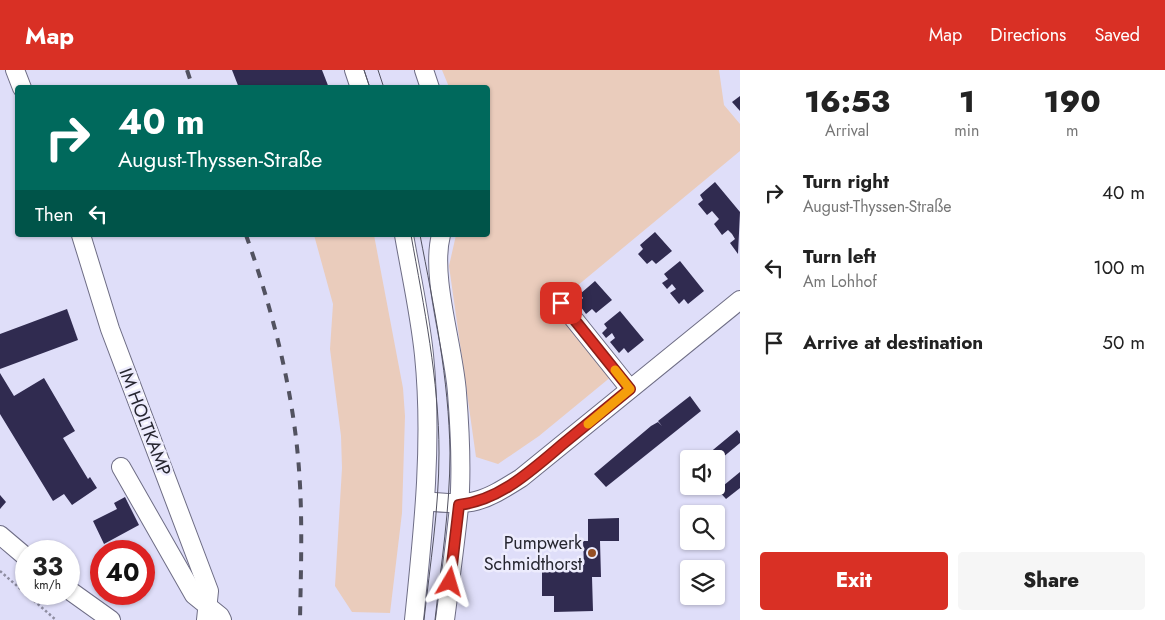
<!DOCTYPE html>
<meta charset="utf-8">
<style>
body{margin:0;font-family:Jost,sans-serif;background:#f6f6f6;color:#222;height:100vh;display:flex;flex-direction:column;font-size:19px;white-space:nowrap}
*{box-sizing:border-box;margin:0}
p{font-size:16px;color:#767676}
.icon{flex:none;width:28px;height:28px;fill:none;stroke:currentColor;stroke-width:2;stroke-linecap:round;stroke-linejoin:round}
.map{position:relative;flex:1;overflow:hidden}
.details{display:flex;flex-direction:column;background:#fff;width:425px}
.details>*{flex:none}
.banner{position:absolute;left:15px;top:15px;width:475px;height:152px;border-radius:5px;box-shadow:0 1px 4px #0004;background:#00695c;color:#fff;overflow:hidden}
.buttons{position:absolute;left:680px;top:380px;display:grid;gap:10px}
.buttons a{display:grid;place-items:center;width:45px;height:45px;border-radius:5px;background:#fff;box-shadow:0 1px 4px #0004;font-size:25px}
.speed{position:absolute;left:15px;top:470px;display:flex;gap:10px;font-size:25px;font-weight:700;text-align:center}
.speed>*{display:grid;place-content:center;width:65px;height:65px;border-radius:50%;background:#fff;box-shadow:0 1px 4px #0004;line-height:1}
.speed small{font-size:12px;font-weight:400}
.speed .limit{border:8px solid #d22;background:#fff;color:#111}
.pin{position:absolute;display:grid;place-items:center;width:42px;height:42px;color:#fff;margin:-21px;border-radius:10px;box-shadow:0 2px 8px #0006}
.me{position:absolute;width:55px;margin:-28px;rotate:7deg;stroke-linejoin:round;filter:drop-shadow(0 0 4px #0008)}
.turn{display:flex;align-items:center;gap:18px;height:105px;padding:0 20px;font-size:22px}
.turn .icon{width:65px;height:65px;stroke-width:2.5}
.turn b{display:block;font-size:35px;line-height:42px}
.then{display:flex;align-items:center;height:48px;padding:0 20px;background:#0003;gap:10px;font-size:19px}
.eta{display:flex;justify-content:space-evenly;align-items:center;height:85px;text-align:center}
.eta b{font-size:30px;font-weight:800;line-height:35px}
.action{display:flex;gap:10px;margin-top:auto;padding:10px 20px}
.action a{flex:1;height:58px;border-radius:5px;background:#d93025;color:#fff;font-size:20px;font-weight:800;line-height:58px;text-align:center}
.action a+a{background:#f6f6f6;color:#222}
ul{padding:0;list-style:none}
li{display:flex;align-items:center;gap:15px;height:75px;padding:0 20px}
li div{flex:1}
li b{display:block;font-size:19px}
li em{font-style:normal}
header{display:flex;align-items:center;gap:30px;box-sizing:border-box;height:70px;padding:0 25px;background:#d93025;color:#fff}
header strong{font-size:24px}
nav{display:flex;gap:28px;margin-inline-start:auto;font-size:18px}
main{display:flex;flex:1;min-height:0}
.map>svg:first-child{display:block}
.green{fill:#eaccbc}
.building{fill:#302b50}
.lines{fill:none;stroke-linecap:round;stroke-linejoin:round}
.minor-casing{stroke:#6e6d85;stroke-width:20}
.path{stroke:#8e8da1;stroke-width:2.5;stroke-dasharray:2.5 2.5;stroke-linecap:butt}
.minor{stroke:#fff;stroke-width:18}
.tram{stroke:#525260;stroke-width:1}
.rail{stroke:#525260;stroke-width:4;stroke-dasharray:9 9;stroke-linecap:butt}
.route-casing{stroke:#8d1f18;stroke-width:12}
.route{stroke:#d93025;stroke-width:9}
.slow{stroke:#f59e0b;stroke-width:9}
.poi-dot{fill:#955025;stroke:#edecfd;stroke-width:2}
.labels{text-anchor:middle;dominant-baseline:central;stroke-width:5;stroke-linejoin:round;paint-order:stroke}
.street-label{font-size:18px;fill:#262630;stroke:#edecfd}
.poi-label{font-size:18px;fill:#262630;stroke:#edecfd;text-anchor:end}
</style>
<header>
<strong>Map</strong>
<nav><a>Map</a><a>Directions</a><a>Saved</a></nav>
</header>
<main>
<div class="map">
<svg width="740" height="550" viewBox="0 0 740 550">
<rect width="100%" height="100%" fill="#dfdef9"/>
<g class="green">
<path d="M442,0H719L724,35L740,54V81L554,235L612,306L539,366L498,394L476,387L449,196L456,165H488V18L449,17Z"/>
<path d="M314,165H374L403,318L405,346L402,443L390,543L352,542L335,516L342,398L341,366L330,279L333,234Z"/>
</g>
<g class="building">
<path d="M232,0H322L329,18H239Z"/>
<path d="M740,26V41L732,32Z"/>
<path d="M715,112L740,142L738,184L730,173L735,169L732,164L728,160L722,165L714,154L719,149L712,141L707,145L698,134L703,130L700,125Z"/>
<path d="M655,162L672,181L656,194L652,190L647,194L638,184L643,179L640,175Z"/>
<path d="M680,191L704,221L688,234L684,229L679,234L670,223L676,219L672,214L667,219L662,213L668,209L664,204Z"/>
<path d="M595,211L612,230L596,243L592,239L586,244L578,233L583,228L580,224Z"/>
<path d="M67,239L78,270L0,299V264Z"/>
<path d="M620,241L644,270L628,283L624,278L619,283L610,272L615,268L612,263L606,268L602,263L607,258L604,254Z"/>
<path d="M0,303L14,326L44,308L75,361L63,368L88,409L90,407L97,418L72,435L64,424L53,431L0,344Z"/>
<path d="M690,326L701,341L606,417L594,404L651,356L658,352L662,356L658,351Z"/>
<path d="M737,360L740,364V373L716,393V389H702Z"/>
<path d="M689,400V415L681,406Z"/>
<path d="M740,402V418L726,429L718,420Z"/>
<path d="M0,425L6,432L0,439Z"/>
<path d="M125,427L139,455L104,474L93,451L117,439L114,433Z"/>
<path d="M619,448V471H600L601,507H592L593,541L554,542V526H542V496L584,495L583,471H588V449Z"/>
</g>
<g class="lines">
<defs>
<g id="minor">
<path d="M15,0L22,18"/>
<path d="M354,0L360,18"/>
<path d="M424,0L430,18"/>
<path d="M81,165L110,259L209,521L206,550"/>
<path d="M404,165C411,205 420,245 424,285C433,373 423,462 414,550"/>
<path d="M441,165C430,207 454,277 457,323C460,360 462,400 459,437C455,475 450,512 445,550"/>
<path d="M561,233L630,319"/>
<path d="M121,397L194,525L220,546L222,550"/>
<path d="M426,431C472,437 483,432 521,408L740,230"/>
<path d="M0,465L26,487"/>
<path d="M69,520L111,550"/>
</g>
</defs>
<use href="#minor" class="minor-casing"/>
<path class="path" d="M0,501L56,550"/>
<use href="#minor" class="minor"/>
<g class="tram">
<path d="M364,0L370,18"/>
<path d="M378,0L384,18"/>
<path d="M411,165C424,237 439,310 439,383C439,439 430,495 424,550"/>
<path d="M420,165C434,237 449,309 450,383C450,439 441,495 435,550"/>
</g>
<g class="rail">
<path d="M187,0L193,18"/>
<path d="M246,165C271,236 291,311 298,387C303,441 301,495 300,550"/>
</g>
</g>
<g class="lines">
<defs>
<path id="route" d="M450,512L459,435C501,430 533,399 564,373C586,355 608,337 630,319L561,233"/>
</defs>
<use href="#route" class="route-casing"/>
<use href="#route" class="route"/>
<path class="slow" d="M588,354L630,319L615,300"/>
</g>
<circle class="poi-dot" cx="592" cy="483" r="5"/>
<g class="labels">
<g class="street-label">
<text transform="translate(145 352) rotate(69)">IM HOLTKAMP</text>
</g>
<g class="poi-label">
<text x="582" y="473">Pumpwerk<tspan x="582" dy="21">Schmidthorst</tspan></text>
</g>
</g>
</svg>
<div class="buttons">
<a><svg class="icon" aria-label="sound" viewBox="0 0 24 24"><path d="M4 9h4l5-4v14l-5-4H4zM17 9q2 3 0 6"/></svg></a>
<a><svg class="icon" aria-label="search" viewBox="0 0 24 24"><circle cx="10" cy="10" r="6"/><path d="M15 15l6 6"/></svg></a>
<a><svg class="icon" aria-label="layers" viewBox="0 0 24 24"><path d="M12 4l9 5-9 5-9-5zM3 14l9 5 9-5"/></svg></a>
</div>
<div class="speed"><div>33<small>km/h</small></div><div class="limit">40</div></div>
<div class="pin" style="left:561px;top:233px;background:#d93025"><svg class="icon" aria-label="arrive" viewBox="0 0 24 24"><path d="M6 21V4h12l-3 4 3 4H6"/></svg></div>
<svg class="me" style="left:450px;top:512px" viewBox="-20 -20 40 40"><path d="M0-17L14 15 0 8-14 15z" fill="#d93025" stroke="#fff" stroke-width="4"/></svg>
<div class="banner">
<div class="turn"><svg class="icon" aria-label="right" viewBox="0 0 24 24"><path d="M7 20v-9h11M14 6l5 5-5 5"/></svg><div><b>40 m</b>August-Thyssen-Straße</div></div>
<div class="then">Then<svg class="icon" aria-label="left" viewBox="0 0 24 24"><path d="M17 20v-9H6M10 6l-5 5 5 5"/></svg></div>
</div>
</div>
<section class="details">
<div class="eta">
<div><b>16:53</b><p>Arrival</p></div>
<div><b>1</b><p>min</p></div>
<div><b>190</b><p>m</p></div>
</div>
<ul>
<li><svg class="icon" aria-label="right" viewBox="0 0 24 24"><path d="M7 20v-9h11M14 6l5 5-5 5"/></svg><div><b>Turn right</b><p>August-Thyssen-Straße</p></div><em>40 m</em></li>
<li><svg class="icon" aria-label="left" viewBox="0 0 24 24"><path d="M17 20v-9H6M10 6l-5 5 5 5"/></svg><div><b>Turn left</b><p>Am Lohhof</p></div><em>100 m</em></li>
<li><svg class="icon" aria-label="arrive" viewBox="0 0 24 24"><path d="M6 21V4h12l-3 4 3 4H6"/></svg><div><b>Arrive at destination</b></div><em>50 m</em></li>
</ul>
<div class="action"><a>Exit</a><a>Share</a></div>
</section>
</main>
